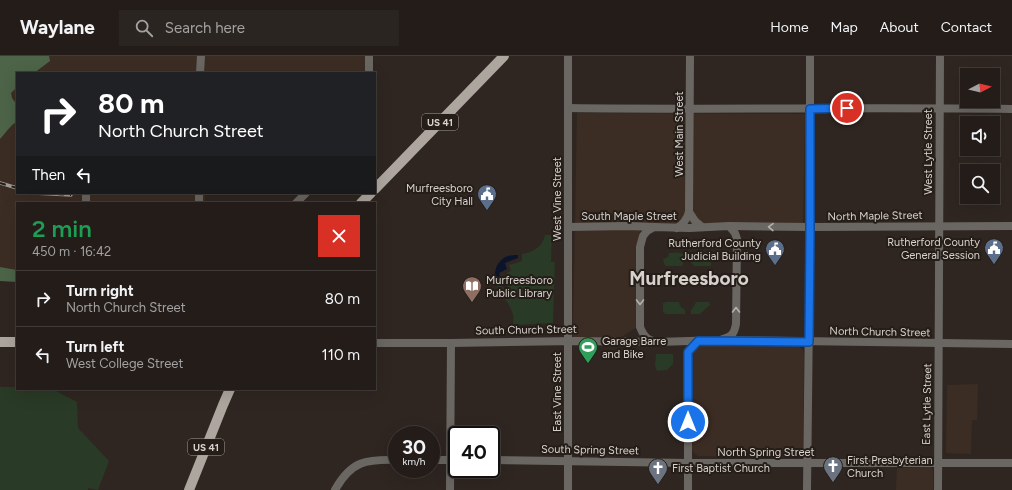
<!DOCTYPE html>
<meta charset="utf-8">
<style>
body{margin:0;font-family:Figtree,sans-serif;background:#2b2522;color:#f1f3f6;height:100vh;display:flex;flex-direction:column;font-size:15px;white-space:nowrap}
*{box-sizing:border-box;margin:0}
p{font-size:13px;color:#a3a1a2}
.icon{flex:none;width:22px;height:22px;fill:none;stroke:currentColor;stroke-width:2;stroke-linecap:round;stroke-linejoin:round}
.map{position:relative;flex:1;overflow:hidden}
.sheet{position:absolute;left:16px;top:146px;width:360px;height:188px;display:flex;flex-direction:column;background:#231c19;border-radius:0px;box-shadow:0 4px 16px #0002,0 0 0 1px #403a38}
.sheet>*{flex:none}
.banner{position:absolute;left:16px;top:16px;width:360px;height:122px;border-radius:0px;box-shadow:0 4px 16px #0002,0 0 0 1px #403a38;background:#202124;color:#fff;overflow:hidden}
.needle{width:26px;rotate:83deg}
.tools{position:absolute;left:960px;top:12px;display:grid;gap:8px}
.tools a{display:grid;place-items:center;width:40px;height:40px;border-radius:0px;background:#231c19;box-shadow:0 4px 16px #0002,0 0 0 1px #403a38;font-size:20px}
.speed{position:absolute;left:388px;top:370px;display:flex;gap:8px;font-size:20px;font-weight:700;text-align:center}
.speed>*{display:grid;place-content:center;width:52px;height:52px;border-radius:50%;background:#231c19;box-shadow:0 4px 16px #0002,0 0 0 1px #403a38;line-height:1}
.speed small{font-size:10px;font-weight:400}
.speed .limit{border:2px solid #111;border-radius:6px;background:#fff;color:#111}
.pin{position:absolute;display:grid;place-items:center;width:34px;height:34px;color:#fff;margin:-17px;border:2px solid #fff;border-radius:50%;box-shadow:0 1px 4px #0007}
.me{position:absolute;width:44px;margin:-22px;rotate:0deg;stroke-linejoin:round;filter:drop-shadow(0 0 3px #0008)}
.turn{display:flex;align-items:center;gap:14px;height:84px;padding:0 16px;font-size:18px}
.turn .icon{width:52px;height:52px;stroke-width:2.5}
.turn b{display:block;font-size:28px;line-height:34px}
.then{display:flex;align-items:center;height:38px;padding:0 16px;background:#0003;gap:8px;font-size:15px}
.round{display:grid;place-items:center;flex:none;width:42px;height:42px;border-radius:0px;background:#2b2522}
.headline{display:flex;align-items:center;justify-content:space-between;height:68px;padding:0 16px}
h1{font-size:24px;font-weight:600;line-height:30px;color:#1e9e55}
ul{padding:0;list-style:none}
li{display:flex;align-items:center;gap:12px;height:56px;padding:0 16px;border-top:1px solid #403a38}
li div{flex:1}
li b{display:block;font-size:15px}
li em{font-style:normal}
header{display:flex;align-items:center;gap:24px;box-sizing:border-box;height:56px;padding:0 20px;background:#231c19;border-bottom:1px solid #403a38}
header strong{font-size:19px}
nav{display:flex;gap:22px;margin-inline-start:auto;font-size:14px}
.search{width:280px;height:36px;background:#2b2522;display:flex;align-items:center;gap:10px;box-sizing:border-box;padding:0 14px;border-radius:0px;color:#a3a1a2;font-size:15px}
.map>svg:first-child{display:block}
.built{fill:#3c2d24}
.green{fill:#293a26}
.forest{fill:#4d6449}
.water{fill:#0a152c}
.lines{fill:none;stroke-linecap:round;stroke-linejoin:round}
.minor{stroke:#6a6763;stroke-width:8}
.tertiary{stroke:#6a6763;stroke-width:8}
.primary{stroke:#aca69e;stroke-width:10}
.rail-casing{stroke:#a49e99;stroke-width:3.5}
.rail{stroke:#251d17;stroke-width:2;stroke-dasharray:6;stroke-linecap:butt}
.oneway{stroke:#b6b1ad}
.route-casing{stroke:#114b97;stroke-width:10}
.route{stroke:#1a73e8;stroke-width:7}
.labels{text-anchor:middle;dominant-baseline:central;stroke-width:4;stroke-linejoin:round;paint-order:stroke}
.shield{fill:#251d17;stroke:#a29b96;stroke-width:1}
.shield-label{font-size:10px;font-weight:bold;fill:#d7d1cd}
.street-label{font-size:11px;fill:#d7d1cd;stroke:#251d17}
.poi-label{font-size:11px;fill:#d7d1cd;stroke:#251d17;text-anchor:start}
.town-label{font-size:19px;font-weight:bold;fill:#d7d1cd;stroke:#251d17}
</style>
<header>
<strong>Waylane</strong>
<div class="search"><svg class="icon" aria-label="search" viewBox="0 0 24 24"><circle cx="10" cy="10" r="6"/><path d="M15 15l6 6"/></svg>Search here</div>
<nav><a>Home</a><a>Map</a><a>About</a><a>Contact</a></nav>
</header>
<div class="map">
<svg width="1012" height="434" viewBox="0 0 1012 434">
<rect width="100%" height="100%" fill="#2f2621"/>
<g class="built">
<path d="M0,0H366L365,17H17V137H205V147H17V214L0,211Z"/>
<path d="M577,57L805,58L803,167H678V169H640L638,270L620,282L573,281Z"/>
<path d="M739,288L792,289L798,290L803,294L804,297L803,396L802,399L798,401L698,400L694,397L692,394L691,306L693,295L700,289Z"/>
<path d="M978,328L977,364H972L971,398L946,397L947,329Z"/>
<path d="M931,411L933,415V434H896L897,412Z"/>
</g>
<g class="green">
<path d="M545,179H552L551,206H555L553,267L513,269C513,266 514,262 513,259C511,249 501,239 496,229L500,227L504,233L507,232L508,227L505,222L508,220L507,217L511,215L509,209L522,205V198C534,196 542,191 545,179Z"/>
<path d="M669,197C676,197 683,194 685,202L682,210H666L664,208L663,203L668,201Z"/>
<path d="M693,197C702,197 704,196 711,203V210H694L689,204L690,199L693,198Z"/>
<path d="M665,246H679L680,250L685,254V258H666L663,256V247H665Z"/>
<path d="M696,246H709L710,249L700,258H691V254L694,250Z"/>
<path d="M656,298H673V308L667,314L657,315L655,310Z"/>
<path d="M0,331H17V333H52L77,346L78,372L109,405L98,434L88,432V434H0Z"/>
</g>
<g class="forest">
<path d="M0,0H49L50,5L34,17H17V31L11,37L12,42L17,49V66C11,68 5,78 0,83Z"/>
<path d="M0,211L17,214V226L0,225Z"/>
</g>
<path class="water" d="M518,199V202L505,207L507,213L499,217L502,226L496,229C493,218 495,205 508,200C511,199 515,199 518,199Z"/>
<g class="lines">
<g class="minor">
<path d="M200,17L201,0"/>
<path d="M369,17V0"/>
<path d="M568,52C716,54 864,51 1012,53"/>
<path d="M86,137V147"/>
<path d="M199,147V137"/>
<path d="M296,147L306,137"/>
<path d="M729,170L810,171L1012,170"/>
<path d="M568,171L629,170L654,171"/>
<path d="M721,284L1012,288"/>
<path d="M431,404H457"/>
<path d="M491,404L688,407H1012"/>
<path d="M335,434C351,405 366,403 397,404"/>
<path d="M450,434L451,287"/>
<path d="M568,434V0"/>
<path d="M807,434L810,171V0"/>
<path d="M938,434L940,0"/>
</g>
<g class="tertiary">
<path d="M689,156L695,165L702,171"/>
<path d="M677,172C684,168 687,163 689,156L690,0"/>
<path d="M375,287H451L576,285L658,286L720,284C731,281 734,279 736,268L737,183L735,177L729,170L689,172L654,171L647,175L643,180L640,191V271C644,281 648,285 658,286"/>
<path d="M688,434V295L698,285"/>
</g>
<g class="primary">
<path d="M375,133L504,0"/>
<path d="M361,147L371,137"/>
<path d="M0,286H17"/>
<path d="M189,434L223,349L230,333"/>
</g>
<defs>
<g id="rail">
<path d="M0,127L17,132"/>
<path d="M34,137L71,139"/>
</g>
</defs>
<use href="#rail" class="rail-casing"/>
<use href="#rail" class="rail"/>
</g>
<defs><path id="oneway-chevron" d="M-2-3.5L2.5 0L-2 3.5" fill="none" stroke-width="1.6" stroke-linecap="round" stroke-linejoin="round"/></defs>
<g class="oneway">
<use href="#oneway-chevron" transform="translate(771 171) rotate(-179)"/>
<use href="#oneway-chevron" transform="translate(640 246) rotate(90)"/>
<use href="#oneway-chevron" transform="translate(736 254) rotate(-90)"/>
</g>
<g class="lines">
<defs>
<path id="route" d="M688,366V296L698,285L809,286L810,178V53L847,52"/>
</defs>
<use href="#route" class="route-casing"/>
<use href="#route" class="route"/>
</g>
<defs>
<symbol id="civic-pin" viewBox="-11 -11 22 30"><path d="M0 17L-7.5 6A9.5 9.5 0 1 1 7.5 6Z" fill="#5c6f8a" stroke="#251d17"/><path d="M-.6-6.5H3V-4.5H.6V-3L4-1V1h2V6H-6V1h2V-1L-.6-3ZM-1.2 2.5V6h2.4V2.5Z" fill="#fff"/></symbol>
<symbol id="library-pin" viewBox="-11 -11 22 30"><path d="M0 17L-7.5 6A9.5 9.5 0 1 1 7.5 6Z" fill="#8d6e63" stroke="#251d17"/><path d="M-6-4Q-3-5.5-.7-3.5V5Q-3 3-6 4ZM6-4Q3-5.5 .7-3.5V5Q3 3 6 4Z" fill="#fff"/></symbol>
<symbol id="stadium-pin" viewBox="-11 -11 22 30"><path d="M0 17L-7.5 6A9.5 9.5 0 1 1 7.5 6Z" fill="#2e9e5b" stroke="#251d17"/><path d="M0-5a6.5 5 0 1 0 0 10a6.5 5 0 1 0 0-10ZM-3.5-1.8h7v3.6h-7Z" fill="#fff"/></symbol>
<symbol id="church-pin" viewBox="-11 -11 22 30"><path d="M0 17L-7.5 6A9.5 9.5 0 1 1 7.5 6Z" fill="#6b7280" stroke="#251d17"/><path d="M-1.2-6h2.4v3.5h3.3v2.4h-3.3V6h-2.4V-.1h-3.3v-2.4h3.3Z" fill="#fff"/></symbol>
</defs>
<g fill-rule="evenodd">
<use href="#civic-pin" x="476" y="127" width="22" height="30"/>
<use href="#civic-pin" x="983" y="181" width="22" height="30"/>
<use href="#civic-pin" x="764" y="182" width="22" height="30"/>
<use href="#library-pin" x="461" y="219" width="22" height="30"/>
<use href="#stadium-pin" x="577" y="280" width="22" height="30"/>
<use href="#church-pin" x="822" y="399" width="22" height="30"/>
<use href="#church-pin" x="647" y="401" width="22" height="30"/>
</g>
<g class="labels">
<g class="shield">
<rect x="422" y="58" width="36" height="16" rx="3"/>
<rect x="188" y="383" width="36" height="16" rx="3"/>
</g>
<g class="shield-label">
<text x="440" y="66">US 41</text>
<text x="206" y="391">US 41</text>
</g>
<g class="street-label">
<text transform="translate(679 78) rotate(-90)">West Main Street</text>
<text transform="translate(928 96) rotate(-90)">West Lytle Street</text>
<text transform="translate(557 143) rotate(-90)">West Vine Street</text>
<text x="629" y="160">South Maple Street</text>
<text transform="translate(875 160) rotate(-1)">North Maple Street</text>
<text transform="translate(526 274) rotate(-1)">South Church Street</text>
<text transform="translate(880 276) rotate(1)">North Church Street</text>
<text transform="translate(557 336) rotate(-90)">East Vine Street</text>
<text transform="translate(927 348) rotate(-89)">East Lytle Street</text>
<text transform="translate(590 394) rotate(1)">South Spring Street</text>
<text x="766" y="396">North Spring Street</text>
</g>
<g class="poi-label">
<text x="473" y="132" text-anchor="end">Murfreesboro<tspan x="473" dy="13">City Hall</tspan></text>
<text x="980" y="186" text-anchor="end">Rutherford County<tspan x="980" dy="13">General Session</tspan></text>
<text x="761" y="187" text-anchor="end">Rutherford County<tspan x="761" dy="13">Judicial Building</tspan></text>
<text x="486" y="224">Murfreesboro<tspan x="486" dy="13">Public Library</tspan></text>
<text x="602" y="285">Garage Barre<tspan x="602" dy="13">and Bike</tspan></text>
<text x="847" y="404">First Presbyterian<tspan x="847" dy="13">Church</tspan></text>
<text x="672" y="412">First Baptist Church</text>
</g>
<g class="town-label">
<text x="689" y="222">Murfreesboro</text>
</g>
</g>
</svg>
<div class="tools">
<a><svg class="needle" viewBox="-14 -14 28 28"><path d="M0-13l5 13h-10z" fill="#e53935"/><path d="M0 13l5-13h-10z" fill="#a3a1a2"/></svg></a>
<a><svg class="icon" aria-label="sound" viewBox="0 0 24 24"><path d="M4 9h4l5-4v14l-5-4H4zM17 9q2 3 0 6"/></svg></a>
<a><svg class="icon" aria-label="search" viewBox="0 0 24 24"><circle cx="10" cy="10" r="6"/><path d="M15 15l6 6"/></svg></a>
</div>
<div class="speed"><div>30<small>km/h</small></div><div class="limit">40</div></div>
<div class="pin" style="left:847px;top:52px;background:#d93025"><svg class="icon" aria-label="arrive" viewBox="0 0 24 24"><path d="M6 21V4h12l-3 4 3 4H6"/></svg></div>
<svg class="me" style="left:688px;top:366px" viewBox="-20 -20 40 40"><circle r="17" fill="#1a73e8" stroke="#fff" stroke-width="3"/><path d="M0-11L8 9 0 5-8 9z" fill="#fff"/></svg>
<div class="banner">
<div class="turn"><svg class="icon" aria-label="right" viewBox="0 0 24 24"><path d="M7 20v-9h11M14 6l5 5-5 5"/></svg><div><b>80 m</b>North Church Street</div></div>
<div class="then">Then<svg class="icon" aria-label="left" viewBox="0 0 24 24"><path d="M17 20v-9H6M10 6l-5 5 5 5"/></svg></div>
</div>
<section class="sheet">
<div class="headline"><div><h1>2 min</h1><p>450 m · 16:42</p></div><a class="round" style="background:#d93025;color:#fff"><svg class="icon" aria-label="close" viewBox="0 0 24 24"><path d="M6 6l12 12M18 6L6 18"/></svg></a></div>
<ul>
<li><svg class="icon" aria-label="right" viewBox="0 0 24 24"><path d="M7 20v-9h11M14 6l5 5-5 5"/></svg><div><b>Turn right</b><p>North Church Street</p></div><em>80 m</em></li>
<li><svg class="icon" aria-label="left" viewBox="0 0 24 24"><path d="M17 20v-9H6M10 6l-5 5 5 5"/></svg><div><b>Turn left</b><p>West College Street</p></div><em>110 m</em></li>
</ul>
</section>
</div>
